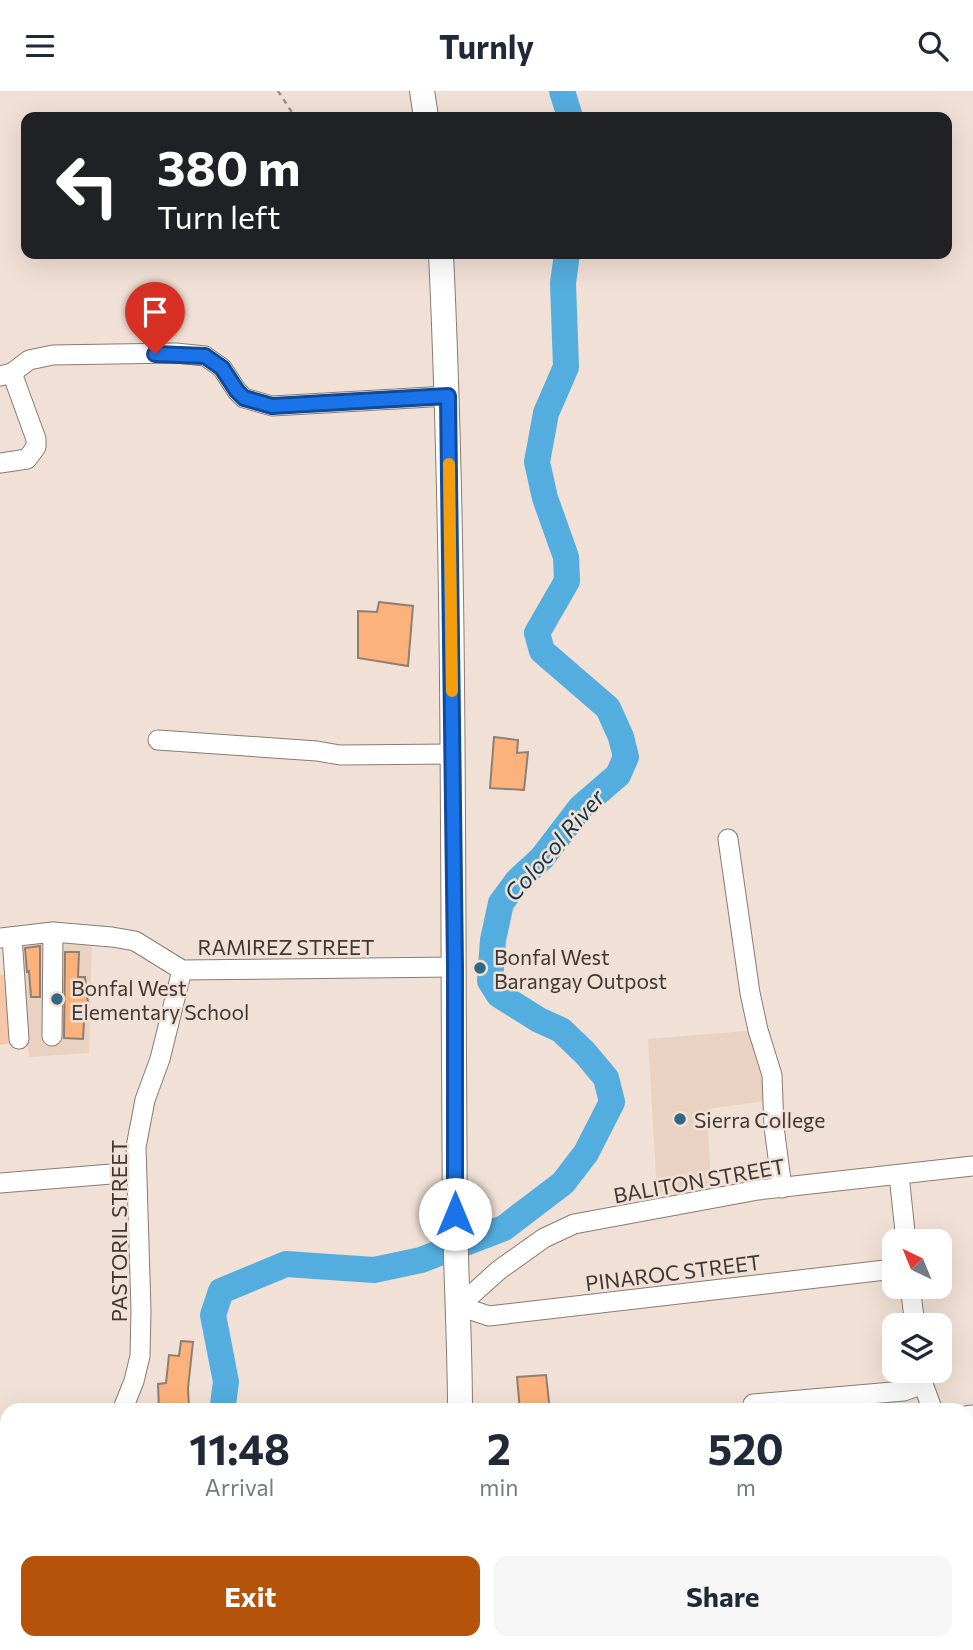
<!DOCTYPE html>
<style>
body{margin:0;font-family:Commissioner,sans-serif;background:#f6f6f7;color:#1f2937;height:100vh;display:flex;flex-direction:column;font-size:26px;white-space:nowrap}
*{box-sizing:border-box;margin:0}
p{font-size:23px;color:#747a83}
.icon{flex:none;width:38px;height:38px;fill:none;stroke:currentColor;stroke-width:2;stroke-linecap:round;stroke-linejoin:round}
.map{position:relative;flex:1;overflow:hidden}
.sheet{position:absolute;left:0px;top:1312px;width:973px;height:247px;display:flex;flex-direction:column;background:#fff;border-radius:21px 21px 0 0;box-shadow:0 7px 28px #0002}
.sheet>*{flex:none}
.top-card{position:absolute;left:21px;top:21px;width:931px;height:147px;border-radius:14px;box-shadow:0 7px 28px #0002;background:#202124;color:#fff;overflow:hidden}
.needle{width:46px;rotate:317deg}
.controls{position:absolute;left:882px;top:1138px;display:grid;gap:14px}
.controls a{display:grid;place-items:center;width:70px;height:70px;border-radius:14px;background:#fff;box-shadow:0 7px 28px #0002;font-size:35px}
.pin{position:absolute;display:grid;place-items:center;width:60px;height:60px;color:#fff;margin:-72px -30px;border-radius:50% 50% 50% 0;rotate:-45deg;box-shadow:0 0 7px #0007}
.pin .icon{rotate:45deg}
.me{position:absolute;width:77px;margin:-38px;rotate:0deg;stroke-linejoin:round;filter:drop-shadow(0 0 5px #0008)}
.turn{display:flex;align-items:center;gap:24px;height:147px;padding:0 21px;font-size:32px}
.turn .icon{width:91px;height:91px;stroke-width:2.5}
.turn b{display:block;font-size:49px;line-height:60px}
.eta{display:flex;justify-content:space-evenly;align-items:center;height:119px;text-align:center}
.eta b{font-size:42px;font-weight:700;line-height:49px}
.button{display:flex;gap:14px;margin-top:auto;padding:14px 21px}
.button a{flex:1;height:80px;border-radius:14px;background:#b45309;color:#fff;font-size:28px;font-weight:700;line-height:80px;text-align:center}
.button a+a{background:#f6f6f7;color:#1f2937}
header{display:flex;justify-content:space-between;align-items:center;height:91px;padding:0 21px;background:#fff;font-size:32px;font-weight:700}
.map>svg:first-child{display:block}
.built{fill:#e9d2c2}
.green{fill:#f7c8a7}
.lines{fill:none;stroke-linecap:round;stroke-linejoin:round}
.river{stroke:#54addf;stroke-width:26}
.building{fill:#fdb27c;stroke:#8e7f74;stroke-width:2}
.minor-casing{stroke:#8a7b71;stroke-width:21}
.major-casing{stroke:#8a7b71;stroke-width:26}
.path{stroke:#9a8e86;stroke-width:2.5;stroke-dasharray:5 5;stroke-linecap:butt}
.minor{stroke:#fff;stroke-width:19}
.major{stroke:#fff;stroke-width:24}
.route-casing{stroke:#114b97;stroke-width:18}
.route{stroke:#1a73e8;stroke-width:12}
.slow{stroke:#f59e0b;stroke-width:12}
.poi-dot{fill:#346784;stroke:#f1e0d5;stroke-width:2.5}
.labels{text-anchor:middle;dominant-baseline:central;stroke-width:5;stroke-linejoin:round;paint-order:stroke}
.street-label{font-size:21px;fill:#3e3733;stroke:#f1e0d5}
.poi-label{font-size:21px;fill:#3e3733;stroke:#f1e0d5;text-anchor:start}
.water-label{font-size:23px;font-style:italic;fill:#0f374b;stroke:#f1e0d5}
</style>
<header><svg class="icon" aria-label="menu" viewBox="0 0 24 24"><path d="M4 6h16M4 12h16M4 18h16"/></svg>Turnly<svg class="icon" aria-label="search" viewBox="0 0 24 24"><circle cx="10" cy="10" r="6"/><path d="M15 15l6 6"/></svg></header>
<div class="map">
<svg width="973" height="1559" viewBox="0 0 973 1559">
<rect width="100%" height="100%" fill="#f1e0d5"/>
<g class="built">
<path d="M92,850L89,962L29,966L16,854Z"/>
<path d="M758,939L773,1009L707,1018L711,1093L657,1102L648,948Z"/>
</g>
<path class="green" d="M9,882L19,951L0,954V884Z"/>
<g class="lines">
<g class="river">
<path d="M562,0L570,26"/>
<path d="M222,1320L226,1291L213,1224L221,1200L286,1173L374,1179L421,1169L504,1137L563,1092L586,1062L612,1011L606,987L585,962L561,939L539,929L499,904L490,890L493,849L501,812L518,789L542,767L581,716L618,684L626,666L621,646L608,617L542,560L537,542L567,490L566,466L545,407L537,371L546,322L566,276L563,192L567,163"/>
<path d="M248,1552L252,1559"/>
</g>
</g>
<g class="building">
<path d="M379,511L413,515L408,575L358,567V520L377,521Z"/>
<path d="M494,646L518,649L517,662L528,661L524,699L490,697Z"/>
<path d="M40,855V906H31L29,880L27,881L25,857Z"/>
<path d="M65,861H79L78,886H85L88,913H85L83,948L64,947Z"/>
<path d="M181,1250L193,1251L188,1297L189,1318L159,1319L158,1293L166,1292L169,1264L179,1265Z"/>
<path d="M546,1284L550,1320H520L517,1286Z"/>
</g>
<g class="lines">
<defs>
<g id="minor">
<path d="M0,285L12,282L29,269L53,264L176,262L205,265L222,277L237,300L244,307L272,315L448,305"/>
<path d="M0,372L27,368L36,356V348L12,282"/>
<path d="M158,649L317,660L340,664L452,663"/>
<path d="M728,748L750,902L758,939L772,984L774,1036L782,1097"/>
<path d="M12,846L19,948"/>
<path d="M0,847L53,841L112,846L135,850L182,879L455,876"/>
<path d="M52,945L53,841"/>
<path d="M899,1084L906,1150"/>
<path d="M0,1092L136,1081"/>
<path d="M894,1178L489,1225L459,1215L499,1179L544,1147L574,1133L758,1099L973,1075"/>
<path d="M910,1195L915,1234"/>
<path d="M923,1293L933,1320"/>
<path d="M753,1313L904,1300L923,1293L920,1279"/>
<path d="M122,1320L134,1290L140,1265L141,1219L136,1056L145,1009L160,968L182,879"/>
<path d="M966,1325L973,1324"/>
<path d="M0,1353L7,1352"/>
<path d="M696,1552L697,1559"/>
<path d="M775,1552V1559"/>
<path d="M842,1552L843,1559"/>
<path d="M914,1552L915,1559"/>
<path d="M26,1559L48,1556"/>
</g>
<g id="major">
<path d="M422,0L426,26"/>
<path d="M441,163C456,482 452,802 455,1122C456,1188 460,1254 460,1320"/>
<path d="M461,1552V1559"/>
</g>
</defs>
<use href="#minor" class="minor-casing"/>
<use href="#major" class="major-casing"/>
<path class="path" d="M278,0L295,26"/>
<use href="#minor" class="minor"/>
<use href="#major" class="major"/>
</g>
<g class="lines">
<defs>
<path id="route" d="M155,263L205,265L222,277L237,300L244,307L272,315L448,305L455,876V1123"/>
</defs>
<use href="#route" class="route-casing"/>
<use href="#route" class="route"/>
<path class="slow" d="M449,373L452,600"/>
</g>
<g class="poi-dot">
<circle cx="480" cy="877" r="7"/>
<circle cx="57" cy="908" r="7"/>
<circle cx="680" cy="1028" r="7"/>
</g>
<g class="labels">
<g class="street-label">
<text x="286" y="855">RAMIREZ STREET</text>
<text transform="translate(699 1089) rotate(-10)">BALITON STREET</text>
<text transform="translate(118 1140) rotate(-90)">PASTORIL STREET</text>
<text transform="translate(673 1181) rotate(-7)">PINAROC STREET</text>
</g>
<g class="poi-label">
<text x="494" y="865">Bonfal West<tspan x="494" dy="24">Barangay Outpost</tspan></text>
<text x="71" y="896">Bonfal West<tspan x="71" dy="24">Elementary School</tspan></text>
<text x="694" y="1028">Sierra College</text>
</g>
<g class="water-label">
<text transform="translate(554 754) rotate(-49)">Colocol River</text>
</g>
</g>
</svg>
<div class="controls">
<a><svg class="needle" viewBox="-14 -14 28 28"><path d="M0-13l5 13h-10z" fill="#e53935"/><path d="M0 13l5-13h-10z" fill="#747a83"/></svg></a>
<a><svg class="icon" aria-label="layers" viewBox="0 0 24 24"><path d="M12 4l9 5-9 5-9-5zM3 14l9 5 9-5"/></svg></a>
</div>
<div class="pin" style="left:155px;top:263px;background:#d93025"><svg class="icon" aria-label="arrive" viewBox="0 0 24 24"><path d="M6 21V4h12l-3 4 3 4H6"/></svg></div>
<svg class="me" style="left:455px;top:1123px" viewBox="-20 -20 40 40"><circle r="19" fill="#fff"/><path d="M0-13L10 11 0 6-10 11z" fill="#1a73e8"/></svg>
<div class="top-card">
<div class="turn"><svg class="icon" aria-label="left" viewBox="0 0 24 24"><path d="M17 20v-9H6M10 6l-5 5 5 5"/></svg><div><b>380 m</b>Turn left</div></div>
</div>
<section class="sheet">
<div class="eta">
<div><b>11:48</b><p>Arrival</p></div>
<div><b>2</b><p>min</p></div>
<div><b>520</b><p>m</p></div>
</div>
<div class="button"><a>Exit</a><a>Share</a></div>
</section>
</div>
